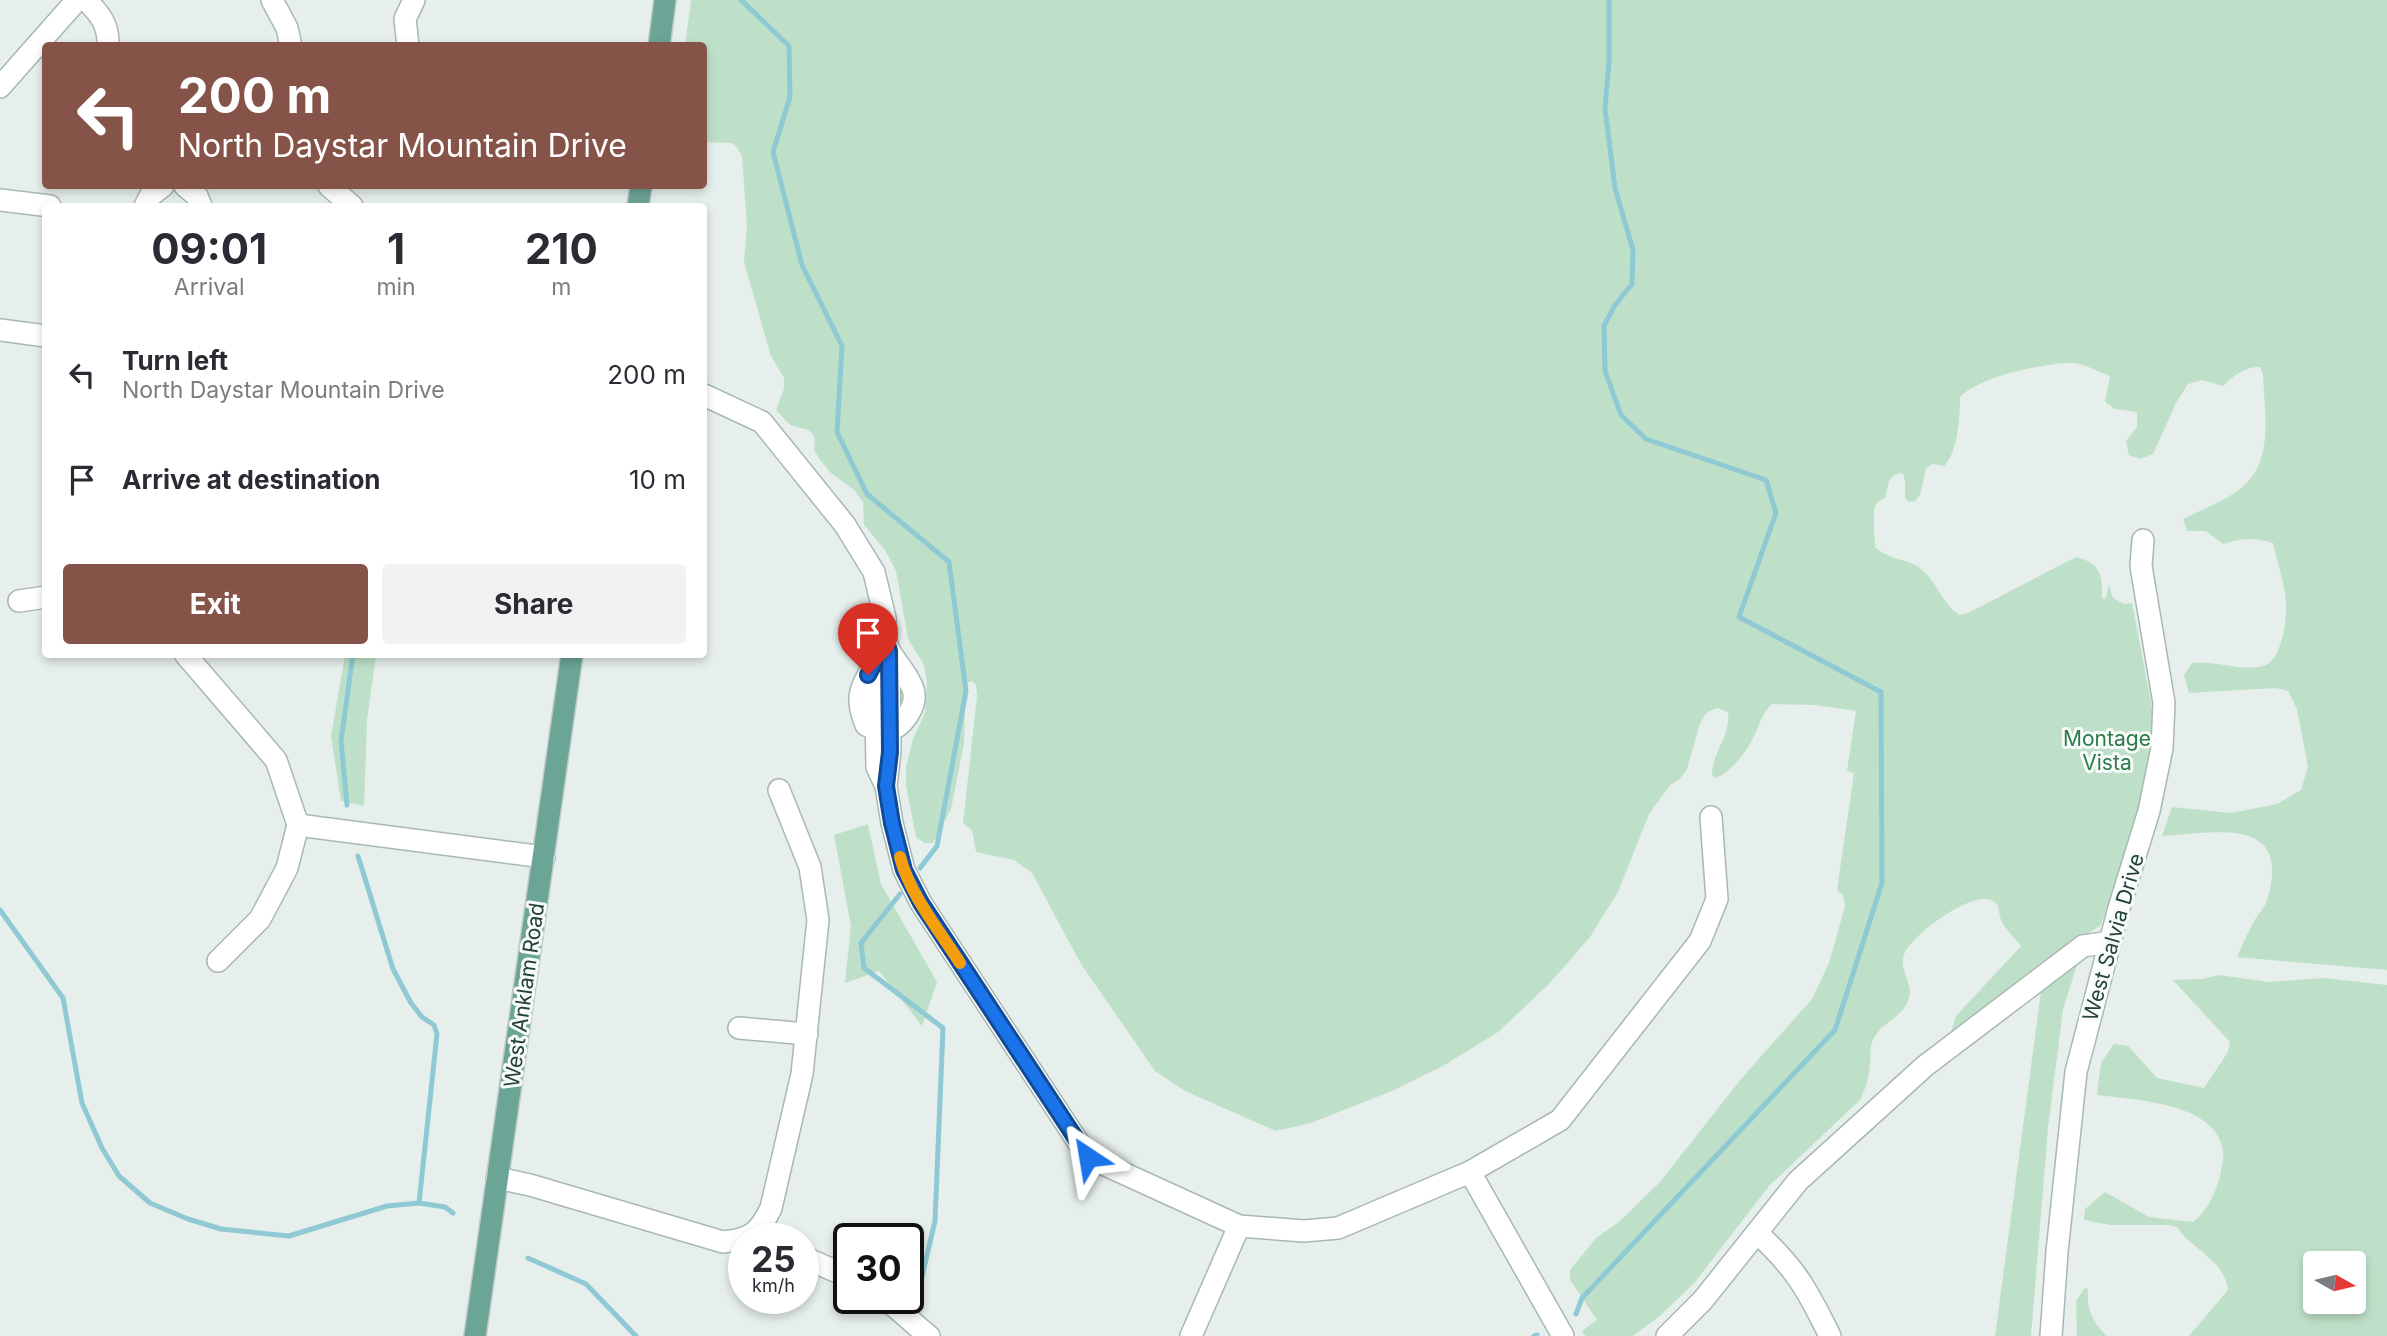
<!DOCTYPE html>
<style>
body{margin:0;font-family:Inter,sans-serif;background:#f2f2f3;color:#2b2b33;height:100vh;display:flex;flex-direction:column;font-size:26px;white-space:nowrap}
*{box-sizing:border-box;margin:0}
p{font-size:23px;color:#7c7c81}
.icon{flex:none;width:38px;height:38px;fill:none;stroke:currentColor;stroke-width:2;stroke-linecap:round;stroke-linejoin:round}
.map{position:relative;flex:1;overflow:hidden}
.side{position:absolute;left:42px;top:203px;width:665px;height:455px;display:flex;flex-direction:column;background:#fff;border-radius:7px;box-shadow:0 4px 10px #0003}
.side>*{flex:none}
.hud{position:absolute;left:42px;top:42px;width:665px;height:147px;border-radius:7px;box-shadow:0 4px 10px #0003;background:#855347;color:#fff;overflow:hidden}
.needle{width:46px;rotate:98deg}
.fabs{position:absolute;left:2303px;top:1251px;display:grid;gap:14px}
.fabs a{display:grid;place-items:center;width:63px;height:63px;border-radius:7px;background:#fff;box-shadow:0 4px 10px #0003;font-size:35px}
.speed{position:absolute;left:728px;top:1223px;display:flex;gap:14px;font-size:35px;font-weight:700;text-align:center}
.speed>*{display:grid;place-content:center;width:91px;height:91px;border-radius:50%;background:#fff;box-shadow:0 4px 10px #0003;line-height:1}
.speed small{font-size:18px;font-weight:400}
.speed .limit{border:4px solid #111;border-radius:10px;background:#fff;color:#111}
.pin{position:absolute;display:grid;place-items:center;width:60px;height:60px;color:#fff;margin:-72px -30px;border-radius:50% 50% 50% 0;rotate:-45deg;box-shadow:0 0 7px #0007}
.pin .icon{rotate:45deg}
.me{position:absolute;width:77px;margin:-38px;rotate:327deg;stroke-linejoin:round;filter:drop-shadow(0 0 5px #0008)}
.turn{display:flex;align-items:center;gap:24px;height:147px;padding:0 21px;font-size:32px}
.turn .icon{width:91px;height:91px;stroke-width:2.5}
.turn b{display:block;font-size:49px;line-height:60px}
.eta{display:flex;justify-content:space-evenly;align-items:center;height:119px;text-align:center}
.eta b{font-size:42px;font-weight:700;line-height:49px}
.action{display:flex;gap:14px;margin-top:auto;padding:14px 21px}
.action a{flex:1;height:80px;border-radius:7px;background:#855347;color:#fff;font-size:28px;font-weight:700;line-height:80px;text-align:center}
.action a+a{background:#f2f2f3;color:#2b2b33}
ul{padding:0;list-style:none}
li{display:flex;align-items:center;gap:21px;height:105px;padding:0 21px}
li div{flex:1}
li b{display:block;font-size:26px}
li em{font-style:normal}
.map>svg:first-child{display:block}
.green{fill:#bfe0c8;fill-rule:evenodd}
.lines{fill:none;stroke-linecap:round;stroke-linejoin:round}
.stream{stroke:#8ec9d4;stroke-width:5}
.minor-casing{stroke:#a8b8b2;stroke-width:24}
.major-casing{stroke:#c2cac8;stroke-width:24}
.minor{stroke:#fff;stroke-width:21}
.major{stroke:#6aa596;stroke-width:21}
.route-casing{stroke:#114b97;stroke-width:18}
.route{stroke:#1a73e8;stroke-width:12}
.slow{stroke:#f59e0b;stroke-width:12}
.labels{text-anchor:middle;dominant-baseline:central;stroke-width:6;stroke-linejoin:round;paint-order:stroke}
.park-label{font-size:21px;fill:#2d7a4b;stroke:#f7fbf9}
.street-label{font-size:21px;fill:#24423a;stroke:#f7fbf9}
</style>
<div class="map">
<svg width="2387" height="1336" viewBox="0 0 2387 1336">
<rect width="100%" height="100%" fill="#e6efeb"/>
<g class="green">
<path d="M691,0H2387V970L2237,957C2242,946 2247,934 2253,923C2257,915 2265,908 2267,900C2293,815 2215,833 2162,836L2172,807L2231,813L2277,804L2301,790L2308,767L2297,709L2288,691L2276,688L2189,693L2184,675L2192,663C2217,660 2240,672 2263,666C2282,661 2287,620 2286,602C2285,583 2277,562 2273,543C2254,537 2242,538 2223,544L2206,531H2187L2183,519C2201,510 2225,501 2241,488C2275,462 2264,411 2263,374L2260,367C2245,366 2233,376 2223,386L2202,380L2188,384L2176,403L2153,454L2140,459L2129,455L2126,441L2137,427V412L2115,409L2105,402L2110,376C2099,372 2085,364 2074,363C2046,362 1979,377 1960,397C1960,416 1958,453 1944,466L1933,464L1926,468L1920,495L1915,501L1909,502L1905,498V481L1903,473C1888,474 1888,484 1886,497C1884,498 1878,502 1876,504C1872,511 1875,538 1875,547C1888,560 1906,558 1920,568C1935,579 1942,603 1959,615L1968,613L2076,557C2100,563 2103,575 2102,599L2106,598L2109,584L2113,598L2124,604L2132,603L2155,723L2153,757L2144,794L2101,925L2087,934L2063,1009L2048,1128L2031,1336H1995L2045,962L1960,1034L1951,1032L1956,1016L2021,946C2015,938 2005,929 2001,920C1998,913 2001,905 1993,901C1973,889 1914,934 1905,952C1897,970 1914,982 1909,998C1903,1018 1883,1021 1874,1038C1869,1046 1871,1055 1870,1064C1869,1077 1866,1088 1860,1100L1769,1186L1695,1282L1661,1315L1633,1336H1585L1582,1331L1597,1320L1570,1280V1270L1596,1238L1619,1222L1660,1182L1741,1079L1812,999L1829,963L1845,906L1843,895L1837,890L1854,773L1847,771L1856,711L1815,705L1772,704C1760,716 1759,728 1751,742C1744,755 1730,772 1716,778L1712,775C1712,752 1731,736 1728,712L1717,708L1706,713L1700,723L1687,769L1680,779L1670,785L1649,814L1618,892L1590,937L1549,984L1498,1032L1443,1066L1392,1091L1311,1123L1276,1131L1185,1091L1155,1071L1081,964L1032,873L1014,860L976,852L972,830L963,823L977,696L976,685L972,681L966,683L964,743L951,809L933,843H925L916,837L906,785V767L913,739L925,713L927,682L924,665L908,639L896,571L885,550L864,525L863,502L854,490L831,473L820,460L814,450L815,438L812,433L808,430L790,425L776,410L784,389V378L771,356L744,262L747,226L742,156L736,146L731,143L704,142V46H685Z"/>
<path d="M345,655H376L367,720L364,806L341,801L331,736Z"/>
<path d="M868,824L881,884L937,982L922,1026L879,971L845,983L851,926L834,835Z"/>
<path d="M2219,975L2269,982L2324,978L2387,985V1336H2189L2228,1290C2225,1260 2191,1249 2177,1227L2169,1225H2110L2084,1220L2085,1209L2105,1192L2149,1217L2193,1222C2207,1212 2218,1189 2221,1171C2222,1165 2224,1156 2223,1150C2215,1102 2134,1100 2097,1095L2101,1063L2114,1044L2128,1046L2157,1078L2204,1088L2228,1052L2230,1042L2173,980L2202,979ZM2315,1264H2354V1302H2315Z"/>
<path d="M2085,1288L2088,1289C2086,1310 2093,1322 2107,1336H2077L2076,1301Z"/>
</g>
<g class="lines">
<g class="stream">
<path d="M741,0L789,46L790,97L773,152L802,265L842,346L837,432L867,494L949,562L966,691L937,846L920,868"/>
<path d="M347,805L341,741L353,654"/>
<path d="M358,856L393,969L411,1003L422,1017L434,1025L437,1034L419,1203"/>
<path d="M900,894L861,943L864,968L943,1028L935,1221L920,1285"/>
<path d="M0,910L63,998L82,1103L102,1148L119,1176L150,1203L188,1219L221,1229L289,1236L387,1206L419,1203L445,1207L453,1213"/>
<path d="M528,1258L586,1284L636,1336"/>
<path d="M1576,1314L1582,1298L1835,1030L1882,883L1881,692L1739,617L1776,513L1766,480L1646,439L1621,415L1605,371L1604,326L1615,305L1632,284L1633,250L1615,188L1605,108L1609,62V0"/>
<path d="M1534,1336L1537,1335"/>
</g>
<defs>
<g id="minor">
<path d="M86,0C100,14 109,25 108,46"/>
<path d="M272,0L287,28L291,46"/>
<path d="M408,46L405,19L414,0"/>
<path d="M0,87L77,0"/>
<path d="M185,186L197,196L201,206"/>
<path d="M329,186L352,206"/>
<path d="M0,200L50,206"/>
<path d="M145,206L150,196L163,186"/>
<path d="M0,330L46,336"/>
<path d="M704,395L762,422L845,525L874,572L885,618L886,641"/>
<path d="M19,601L46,597"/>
<path d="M185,654L276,760L298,825"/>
<path d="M874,664C861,689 854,696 866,725C873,728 880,731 887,730C902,729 916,707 914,693C911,678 896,663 889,650"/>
<path d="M886,786L890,752L889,651L886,641L875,662L877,767L886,786L892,823L904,870L921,903L1088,1157L1239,1226L1304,1231L1338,1228L1470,1172L1560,1120L1700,941L1717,899L1711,817"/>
<path d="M298,825L544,857"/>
<path d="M218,961L260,919L287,868L298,825"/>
<path d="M739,1028L807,1034"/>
<path d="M1470,1172L1563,1336"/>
<path d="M497,1178L530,1185L723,1242C751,1239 759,1233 771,1208L802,1074L818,920L810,867L779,790"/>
<path d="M1757,1233C1795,1267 1808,1291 1830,1336"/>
<path d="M803,1257L849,1277"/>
<path d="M883,1298C901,1310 912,1323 929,1336"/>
<path d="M1191,1336L1239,1226"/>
<path d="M1667,1336L1703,1300L1798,1181L1925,1066L2083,946L2110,942"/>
<path d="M2051,1336L2057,1252L2076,1072L2119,908L2149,811L2162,748L2164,703L2141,566L2143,540"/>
</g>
<g id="major">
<path d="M659,46L665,0"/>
<path d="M638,206L641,186"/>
<path d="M475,1336L572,654"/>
</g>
</defs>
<use href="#minor" class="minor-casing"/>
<use href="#major" class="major-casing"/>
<use href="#minor" class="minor"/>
<use href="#major" class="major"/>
</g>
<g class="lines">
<defs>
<path id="route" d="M868,675L886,641L889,651L890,752L886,786L892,823L904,870L921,903L1088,1157"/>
</defs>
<use href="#route" class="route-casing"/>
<use href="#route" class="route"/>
<path class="slow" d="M900,857C910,895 939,930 960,963"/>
</g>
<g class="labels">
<g class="park-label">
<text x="2107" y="738">Montage<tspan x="2107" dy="24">Vista</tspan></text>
</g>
<g class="street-label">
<text transform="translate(2113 937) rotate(-74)">West Salvia Drive</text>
<text transform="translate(524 995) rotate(-82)">West Anklam Road</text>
</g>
</g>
</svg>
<div class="fabs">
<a><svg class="needle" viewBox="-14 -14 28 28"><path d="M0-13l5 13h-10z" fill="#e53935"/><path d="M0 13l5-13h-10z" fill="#7c7c81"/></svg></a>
</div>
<div class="speed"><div>25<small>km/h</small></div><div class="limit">30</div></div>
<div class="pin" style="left:868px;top:675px;background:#d93025"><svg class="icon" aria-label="arrive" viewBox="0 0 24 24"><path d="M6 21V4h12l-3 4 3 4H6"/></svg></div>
<svg class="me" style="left:1088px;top:1157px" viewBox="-20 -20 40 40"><path d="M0-17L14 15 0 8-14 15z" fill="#1a73e8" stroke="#fff" stroke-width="4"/></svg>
<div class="hud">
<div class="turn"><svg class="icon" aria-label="left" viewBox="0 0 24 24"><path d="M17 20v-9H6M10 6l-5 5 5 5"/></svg><div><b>200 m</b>North Daystar Mountain Drive</div></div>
</div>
<section class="side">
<div class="eta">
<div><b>09:01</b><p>Arrival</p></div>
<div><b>1</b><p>min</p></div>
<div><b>210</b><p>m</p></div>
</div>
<ul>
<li><svg class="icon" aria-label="left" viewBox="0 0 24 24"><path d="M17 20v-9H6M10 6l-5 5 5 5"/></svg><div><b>Turn left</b><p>North Daystar Mountain Drive</p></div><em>200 m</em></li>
<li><svg class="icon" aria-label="arrive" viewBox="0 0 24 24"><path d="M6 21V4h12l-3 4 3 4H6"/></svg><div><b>Arrive at destination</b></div><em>10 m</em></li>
</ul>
<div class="action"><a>Exit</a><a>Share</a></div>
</section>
</div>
